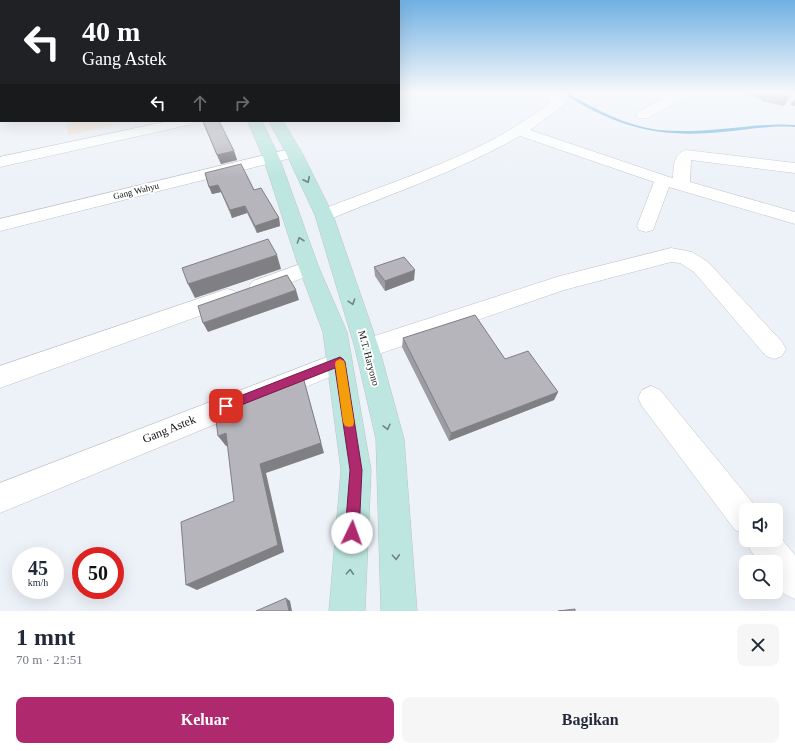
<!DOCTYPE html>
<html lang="id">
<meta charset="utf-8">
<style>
body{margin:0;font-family:Georgia,serif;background:#f6f6f7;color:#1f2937;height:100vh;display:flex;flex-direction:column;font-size:15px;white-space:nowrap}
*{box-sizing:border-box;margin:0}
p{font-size:13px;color:#747a83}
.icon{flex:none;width:22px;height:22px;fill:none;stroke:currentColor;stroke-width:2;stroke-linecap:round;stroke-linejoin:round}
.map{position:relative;height:611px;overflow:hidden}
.panel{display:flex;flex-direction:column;background:#fff;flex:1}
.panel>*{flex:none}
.banner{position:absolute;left:0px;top:0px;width:400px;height:122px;box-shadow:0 4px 16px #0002;background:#202124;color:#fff;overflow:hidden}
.buttons{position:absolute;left:739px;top:503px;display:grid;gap:8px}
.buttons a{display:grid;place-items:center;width:44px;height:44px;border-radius:8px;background:#fff;box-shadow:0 4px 16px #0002;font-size:20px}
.speed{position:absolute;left:12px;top:547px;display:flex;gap:8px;font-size:20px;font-weight:700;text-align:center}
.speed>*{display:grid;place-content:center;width:52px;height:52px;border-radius:50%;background:#fff;box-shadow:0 4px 16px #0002;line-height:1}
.speed small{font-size:10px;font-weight:400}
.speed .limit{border:6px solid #d22;background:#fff;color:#111}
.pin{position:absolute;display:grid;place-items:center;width:34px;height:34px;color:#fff;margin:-17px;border-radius:8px;box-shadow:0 2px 6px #0006}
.me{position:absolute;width:44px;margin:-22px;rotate:3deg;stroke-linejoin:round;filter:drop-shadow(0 0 3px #0008)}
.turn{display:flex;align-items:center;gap:14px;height:84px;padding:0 16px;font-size:18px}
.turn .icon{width:52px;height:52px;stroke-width:2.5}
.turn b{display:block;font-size:28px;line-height:34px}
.lanes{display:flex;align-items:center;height:38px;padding:0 16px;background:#0003;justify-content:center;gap:20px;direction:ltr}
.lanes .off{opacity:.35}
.round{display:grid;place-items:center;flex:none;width:42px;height:42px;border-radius:8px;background:#f6f6f7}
.headline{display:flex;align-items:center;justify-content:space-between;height:68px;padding:0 16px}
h1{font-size:24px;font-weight:700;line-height:30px}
.button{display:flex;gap:8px;margin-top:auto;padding:8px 16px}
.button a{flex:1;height:46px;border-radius:8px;background:#af296e;color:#fff;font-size:16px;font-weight:700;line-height:46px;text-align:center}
.button a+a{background:#f6f6f7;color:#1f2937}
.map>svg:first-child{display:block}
.medical{fill:#f7e3d4}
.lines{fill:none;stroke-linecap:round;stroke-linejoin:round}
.stream{fill:#5dabda;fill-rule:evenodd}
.street-casing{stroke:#bec3c8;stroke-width:1}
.secondary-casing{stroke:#bec3c8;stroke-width:1}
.street{fill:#fff;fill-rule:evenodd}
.secondary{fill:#bce6df;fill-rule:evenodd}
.wall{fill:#9d9ca2}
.shaded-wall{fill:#7f7f84}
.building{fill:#b6b5bc;stroke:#7f7f84}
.oneway{stroke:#6e8683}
.route{fill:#af296e;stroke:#721b48}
.slow{fill:#f59e0b}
.labels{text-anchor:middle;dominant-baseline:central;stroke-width:4;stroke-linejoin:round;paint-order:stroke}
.far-street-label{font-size:9px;fill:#0f1012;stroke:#fff}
.street-label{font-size:10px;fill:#0f1012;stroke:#fff}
.near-street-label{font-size:12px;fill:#0f1012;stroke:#fff}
</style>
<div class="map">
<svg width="795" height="611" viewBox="0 0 795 611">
<rect width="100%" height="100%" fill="#edf2f8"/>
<path class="medical" d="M67,121H134L68,135Z"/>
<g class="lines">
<path class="stream" d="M566,92H570V94C597,111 626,125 658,130C679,132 701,131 722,129C746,127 771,123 795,125V127C771,125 746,130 722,132C660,138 620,128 567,96Z"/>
<defs>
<g id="street">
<path d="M545,92H558L565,102L564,105L530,130L669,177L673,178C674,166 673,154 686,150L795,163V173L691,160L690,182L795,212V224L669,187L653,230L646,232L639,230L637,226L654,182L520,136C460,170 394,193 330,219L324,221L318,219L315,215L318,211C371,190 427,172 478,147C504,135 527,119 551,103Z"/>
<path d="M675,92H691L689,95L648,118H638L636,115L638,112Z"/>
<rect x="0" y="93" width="1" height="8"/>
<path d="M169,121H195L193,124L188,125L0,167V157Z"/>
<path d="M294,148L299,150L302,153L299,156L0,231V219Z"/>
<path d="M671,248L692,252L708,262L782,342L786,349L782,356L774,359L766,356L694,272L680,263L671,262L564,290L367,358L359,355L355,348L359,341L560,276Z"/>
<path d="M309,261L316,263L319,268L316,273L260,294L253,291L249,286L253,281Z"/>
<path d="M227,289L235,291L238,297L235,303L0,388V366Z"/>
<path d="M340,352L349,355L352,362L349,369L0,513V483Z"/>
<path d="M651,386L660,390L757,508L758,510H746V535L735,530L642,406L638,398L642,390Z"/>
<path d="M776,532L795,555V599C773,590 776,584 776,562H759L751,551L746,540H776Z"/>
</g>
<g id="secondary">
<path d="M248,121H262L279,157L319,268L347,332L371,470L365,611H329L341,470L323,332L299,268L263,157Z"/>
<path d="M269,121H283L302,153L333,215L379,348L404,439L417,611H381L376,439L355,348L315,215L286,153Z"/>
</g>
</defs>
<use href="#street" class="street-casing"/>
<use href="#secondary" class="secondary-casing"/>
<use href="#street" class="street"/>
<use href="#secondary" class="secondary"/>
</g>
<g class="wall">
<path d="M738,92H792L789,98L784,106L761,101V99Z"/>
<path d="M795,98V106L790,105Z"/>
<path d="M202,121L234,151L237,160L221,164Z"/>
<path d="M205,173L254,190L279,218L280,226L257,233L247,213L232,218L221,192L212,194Z"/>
<path d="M374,267L414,280L385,291L375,276Z"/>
<path d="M403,338L505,359L558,392L554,400L449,441L402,347Z"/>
</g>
<g class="shaded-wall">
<path d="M234,151L237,160L221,164L217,155Z"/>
<path d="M218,185L221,192L212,194L209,187Z"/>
<path d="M245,206L247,213L232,218L230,210Z"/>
<path d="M279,218L280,226L257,233L255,226Z"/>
<path d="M277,255L281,269L195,298L188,284Z"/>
<path d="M415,270L414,280L385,291V281Z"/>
<path d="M296,290L299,300L208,332L203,323Z"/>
<path d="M303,377L324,453L266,473L284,552L197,590L186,585L260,464Z"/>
<path d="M558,392L554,400L449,441L451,433Z"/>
<path d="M226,433L233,444L226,446L218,436Z"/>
<path d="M286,598L290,601L292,611H289Z"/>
</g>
<g class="building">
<path d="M766,92H792L789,98Z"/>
<path d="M203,121H219L234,151L217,155Z"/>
<path d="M241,164L254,190L261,188L279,218L255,226L245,206L230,210L218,185L209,187L205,173Z"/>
<path d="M268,239L277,255L188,284L182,268Z"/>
<path d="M404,257L415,270L385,281L374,267Z"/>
<path d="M287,275L296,290L203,323L198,306Z"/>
<path d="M475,315L505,359L528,351L558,392L451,433L403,338Z"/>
<path d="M303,377L321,443L260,464L278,545L186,585L181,522L234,501L226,433L218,436L215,412Z"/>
<path d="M286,598L289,611H256Z"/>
<path d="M575,609V611H558Z"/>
</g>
<defs><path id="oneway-chevron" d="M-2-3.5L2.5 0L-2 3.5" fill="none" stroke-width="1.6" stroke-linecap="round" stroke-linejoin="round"/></defs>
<g class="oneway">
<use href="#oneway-chevron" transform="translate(307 180) rotate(64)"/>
<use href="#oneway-chevron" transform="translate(300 240) rotate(-109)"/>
<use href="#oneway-chevron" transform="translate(352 302) rotate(72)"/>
<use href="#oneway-chevron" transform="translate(387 427) rotate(76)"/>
<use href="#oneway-chevron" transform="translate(396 557) rotate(87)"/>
<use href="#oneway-chevron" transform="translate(350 572) rotate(-87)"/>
</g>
<linearGradient id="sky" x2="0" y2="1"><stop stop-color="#70b0e2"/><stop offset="0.52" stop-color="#f7f9fc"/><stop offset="1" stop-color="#f7f9fc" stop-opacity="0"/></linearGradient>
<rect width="795" height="178" fill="url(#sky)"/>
<path class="route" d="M340,357L343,359L345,362L362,470L359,533L357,537L352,539L347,537L345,533L350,470L335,368L226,411L222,410L221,406L222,403Z"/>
<path class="slow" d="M340,359L344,361L345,364L354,422L353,426L349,427L345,426L343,422L335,364L336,361Z"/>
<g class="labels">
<g class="far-street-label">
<text transform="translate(136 191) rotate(-14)">Gang Wahyu</text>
</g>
<g class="street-label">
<text transform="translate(369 358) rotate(75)">M.T. Haryono</text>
</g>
<g class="near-street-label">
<text transform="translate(169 429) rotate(-22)">Gang Astek</text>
</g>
</g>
</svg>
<div class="buttons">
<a><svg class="icon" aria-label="sound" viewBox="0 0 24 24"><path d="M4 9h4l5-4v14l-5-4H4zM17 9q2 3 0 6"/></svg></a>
<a><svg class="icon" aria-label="search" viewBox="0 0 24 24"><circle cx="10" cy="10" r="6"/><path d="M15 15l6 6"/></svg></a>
</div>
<div class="speed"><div>45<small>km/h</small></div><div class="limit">50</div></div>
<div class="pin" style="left:226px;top:406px;background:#d93025"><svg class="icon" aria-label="arrive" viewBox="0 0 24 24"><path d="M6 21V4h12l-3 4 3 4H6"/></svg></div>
<svg class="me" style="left:352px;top:533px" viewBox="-20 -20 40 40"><circle r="19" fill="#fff"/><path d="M0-13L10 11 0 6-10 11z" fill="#af296e"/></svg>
<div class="banner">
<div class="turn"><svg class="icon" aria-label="left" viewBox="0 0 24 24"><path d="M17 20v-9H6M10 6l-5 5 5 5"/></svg><div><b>40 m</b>Gang Astek</div></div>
<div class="lanes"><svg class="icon" aria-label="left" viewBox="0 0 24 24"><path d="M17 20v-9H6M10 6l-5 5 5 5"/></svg><svg class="icon off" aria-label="ahead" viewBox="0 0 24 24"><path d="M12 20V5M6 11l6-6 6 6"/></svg><svg class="icon off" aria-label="right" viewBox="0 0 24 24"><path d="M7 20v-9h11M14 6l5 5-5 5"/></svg></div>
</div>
</div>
<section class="panel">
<div class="headline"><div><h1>1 mnt</h1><p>70 m · 21:51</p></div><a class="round"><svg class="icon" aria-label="close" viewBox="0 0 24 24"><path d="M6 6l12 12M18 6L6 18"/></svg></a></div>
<div class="button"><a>Keluar</a><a>Bagikan</a></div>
</section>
